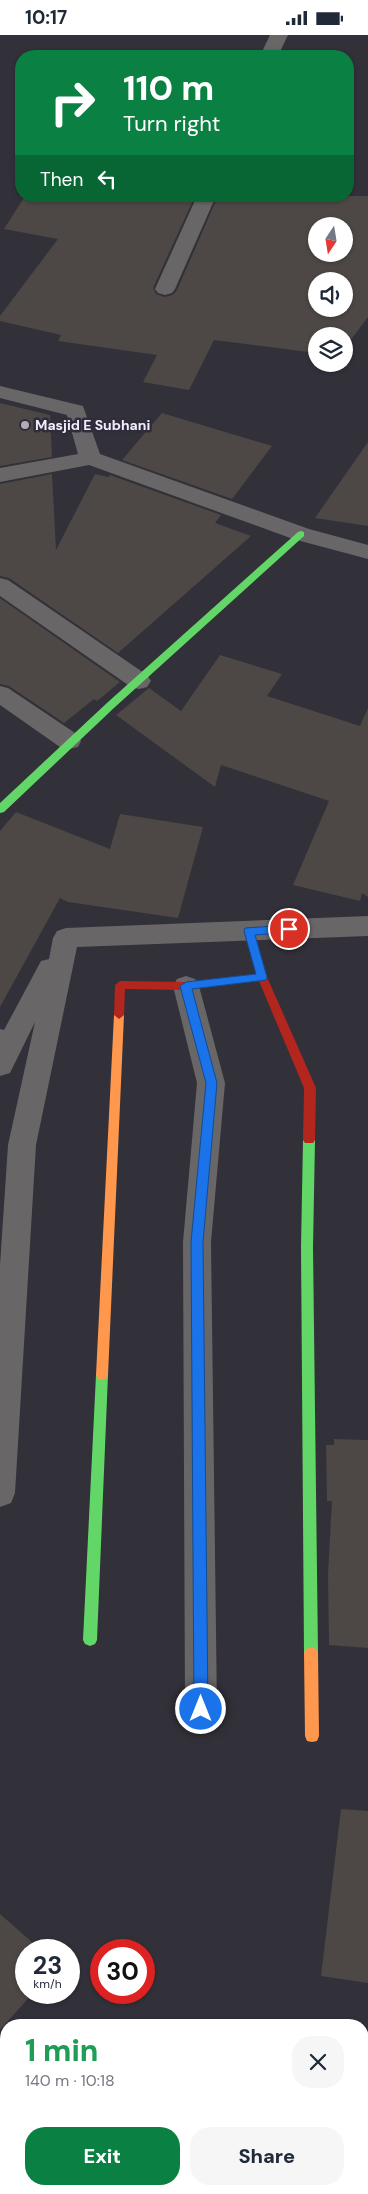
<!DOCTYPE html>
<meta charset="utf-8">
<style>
body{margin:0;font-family:"DM Sans",sans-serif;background:#f6f6f7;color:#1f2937;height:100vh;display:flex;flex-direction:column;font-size:19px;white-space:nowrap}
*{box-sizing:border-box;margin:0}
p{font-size:16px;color:#747a83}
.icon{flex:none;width:28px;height:28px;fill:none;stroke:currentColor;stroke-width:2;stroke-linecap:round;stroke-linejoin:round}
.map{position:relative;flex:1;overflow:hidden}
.sheet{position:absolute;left:0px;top:1984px;width:369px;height:176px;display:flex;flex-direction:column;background:#fff;border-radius:20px 20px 0 0;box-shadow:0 1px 4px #0004}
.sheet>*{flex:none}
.hud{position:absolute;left:15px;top:15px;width:339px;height:152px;border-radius:20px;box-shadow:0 1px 4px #0004;background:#0b8043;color:#fff;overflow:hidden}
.needle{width:32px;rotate:192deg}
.controls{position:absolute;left:308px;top:182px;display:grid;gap:10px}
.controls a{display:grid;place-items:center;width:45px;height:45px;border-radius:50%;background:#fff;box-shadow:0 1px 4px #0004;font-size:25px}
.speed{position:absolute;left:15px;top:1904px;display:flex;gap:10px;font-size:25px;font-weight:700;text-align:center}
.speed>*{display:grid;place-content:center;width:65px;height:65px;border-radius:50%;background:#fff;box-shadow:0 1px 4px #0004;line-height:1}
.speed small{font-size:12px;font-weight:400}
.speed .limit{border:8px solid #d22;background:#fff;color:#111}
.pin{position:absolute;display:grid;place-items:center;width:42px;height:42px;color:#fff;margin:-21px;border:2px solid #fff;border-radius:50%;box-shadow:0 1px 5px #0007}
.me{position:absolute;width:55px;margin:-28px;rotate:0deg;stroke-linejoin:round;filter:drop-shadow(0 0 4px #0008)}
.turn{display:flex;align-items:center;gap:18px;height:105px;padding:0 25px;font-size:22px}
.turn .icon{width:65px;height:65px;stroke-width:2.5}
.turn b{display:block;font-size:35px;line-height:42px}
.then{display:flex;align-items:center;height:48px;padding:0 25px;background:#0003;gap:10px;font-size:19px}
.round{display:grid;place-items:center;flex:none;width:52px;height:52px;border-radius:20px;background:#f6f6f7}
.summary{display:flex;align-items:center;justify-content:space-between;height:85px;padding:0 25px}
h1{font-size:30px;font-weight:800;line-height:38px;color:#1e9e55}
.action{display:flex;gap:10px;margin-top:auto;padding:10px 25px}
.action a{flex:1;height:58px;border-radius:20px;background:#0b8043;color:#fff;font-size:20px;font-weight:800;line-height:58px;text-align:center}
.action a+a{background:#f6f6f7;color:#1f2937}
.status{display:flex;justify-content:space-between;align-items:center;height:35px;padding:0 25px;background:#fff;direction:ltr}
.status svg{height:14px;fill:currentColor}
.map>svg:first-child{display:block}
.building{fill:#4d4845;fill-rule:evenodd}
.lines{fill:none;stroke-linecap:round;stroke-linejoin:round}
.street{fill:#696668;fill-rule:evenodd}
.fast{fill:#63d668;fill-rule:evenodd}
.slow{fill:#ff974d;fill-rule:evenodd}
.jam{fill:#b3261e;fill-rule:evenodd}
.route{fill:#1a73e8;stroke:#114b97}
.poi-dot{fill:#aeacb6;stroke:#302c3d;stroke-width:2}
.labels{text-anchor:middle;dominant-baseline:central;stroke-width:5;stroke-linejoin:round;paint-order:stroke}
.far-poi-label{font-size:14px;font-weight:bold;fill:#f0eef9;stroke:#302c3d;text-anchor:start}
</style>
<div class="status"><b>10:17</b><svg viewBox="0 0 49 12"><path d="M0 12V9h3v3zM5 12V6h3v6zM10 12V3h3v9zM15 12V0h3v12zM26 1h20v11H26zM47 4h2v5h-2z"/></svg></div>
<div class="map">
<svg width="368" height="2159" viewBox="0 0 368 2159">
<rect width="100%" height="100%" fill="#323039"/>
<g class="building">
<path d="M25,161H195L153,253L156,259L164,262L173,260L177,255L218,161H368V282L344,314V301H316V318L214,305L189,355L143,347L157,320L58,306L61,300L0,286V281L58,204L4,194ZM316,191H344V219H316ZM316,246H344V274H316Z"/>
<path d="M0,368L50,380L52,422L0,431Z"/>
<path d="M162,378L272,411L232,464L122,425Z"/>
<path d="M368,407V491L315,483Z"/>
<path d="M52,439L56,515L95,439L108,442L110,440L221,480L215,488L251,501L118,618L9,543L0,541V449Z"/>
<path d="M0,563L120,647L97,666L94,664L64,688L9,651L0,649Z"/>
<path d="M220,620L282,639L267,661L360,691L368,673V862L362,858L360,866L293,850L329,766L221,730L215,752L116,680L149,653L181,676Z"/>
<path d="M16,777L110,814L120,779L203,792L178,883L68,867L60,863L0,972V796Z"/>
<path d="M334,1404L368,1405V1613L329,1610L328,1539L332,1466H327L326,1410H334Z"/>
<path d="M341,1774L368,1776V1948L321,1941Z"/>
<path d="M0,1879L41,1915H26V1958H33L0,1995Z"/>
</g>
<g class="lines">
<g class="street">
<path d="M270,0H288L278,21H260Z"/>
<path d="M197,161H216L175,254L172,258L165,260L158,258L155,254Z"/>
<path d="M0,351L83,371L100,419L309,494L368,510V524L293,504L89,430L0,447V433L78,419L67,380L0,363Z"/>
<path d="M0,543L8,545L147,640L151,646L147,652L139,654L131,652L0,561Z"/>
<path d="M0,651L8,653L78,700L81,706L78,712L69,714L60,712L0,670Z"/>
<path d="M368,881V901L77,912L36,1110L15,1458L11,1468L0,1472V1230L8,1110L35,987L10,1038L0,1041V994L4,995L41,926L49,924L53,903L57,896L66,893Z"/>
<path d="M186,941L195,944L199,951L225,1048L211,1207L217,1674L213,1685L201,1690L189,1685L185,1674L183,1207L197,1048L173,951L177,944Z"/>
</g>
<g class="fast">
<path d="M301,496L304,497V501L115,672L4,777L0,778V768L108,667L298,497Z"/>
<path d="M309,1100L313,1102L315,1105L313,1212L318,1618L316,1622L311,1624L306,1622L304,1618L301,1212L303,1105L305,1102Z"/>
<path d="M102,1335L106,1336L108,1340L97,1605L95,1609L90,1611L85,1609L83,1605L96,1340L98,1336Z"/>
</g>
<g class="slow">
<path d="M119,976L124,980L108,1340L106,1344L102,1345L98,1344L96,1340L114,980Z"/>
<path d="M311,1612L316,1614L318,1618L319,1701L317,1706L312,1707L307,1706L305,1701L304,1618L306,1614Z"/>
</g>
<path class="jam" d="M249,892L254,896L267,942L316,1053L315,1105L313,1108H305L303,1105L304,1053L259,946L186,955L125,954L124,980L119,984L114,980L115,950L120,946L186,947L256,939L244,896Z"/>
</g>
<path class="route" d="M289,890L294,894L293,897L255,900L267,942L266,945L192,954L217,1048L203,1207L208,1674L206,1679L201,1681L196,1679L194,1674L191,1207L206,1048L180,951L186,947L256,939L244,896L245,893Z"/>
<circle class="poi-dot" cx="25" cy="390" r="5"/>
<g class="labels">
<g class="far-poi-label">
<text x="35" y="390">Masjid E Subhani</text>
</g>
</g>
</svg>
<div class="controls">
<a><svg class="needle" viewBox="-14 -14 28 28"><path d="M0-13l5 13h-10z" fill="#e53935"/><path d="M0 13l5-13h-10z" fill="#747a83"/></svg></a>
<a><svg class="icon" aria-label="sound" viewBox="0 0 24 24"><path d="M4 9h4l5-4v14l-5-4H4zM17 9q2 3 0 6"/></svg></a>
<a><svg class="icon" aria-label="layers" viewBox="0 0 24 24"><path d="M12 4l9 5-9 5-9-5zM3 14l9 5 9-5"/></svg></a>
</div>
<div class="speed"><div>23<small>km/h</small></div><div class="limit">30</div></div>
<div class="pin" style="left:289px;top:894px;background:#d93025"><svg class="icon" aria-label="arrive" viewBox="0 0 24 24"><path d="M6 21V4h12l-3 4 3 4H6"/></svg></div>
<svg class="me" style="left:201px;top:1674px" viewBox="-20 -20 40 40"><circle r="17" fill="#1a73e8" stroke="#fff" stroke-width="3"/><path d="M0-11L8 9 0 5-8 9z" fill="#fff"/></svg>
<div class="hud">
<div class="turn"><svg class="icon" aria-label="right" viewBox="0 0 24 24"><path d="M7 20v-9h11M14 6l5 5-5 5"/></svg><div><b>110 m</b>Turn right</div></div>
<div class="then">Then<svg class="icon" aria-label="left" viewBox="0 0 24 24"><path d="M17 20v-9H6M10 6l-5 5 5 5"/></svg></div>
</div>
<section class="sheet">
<div class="summary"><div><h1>1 min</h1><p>140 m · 10:18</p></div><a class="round"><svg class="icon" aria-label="close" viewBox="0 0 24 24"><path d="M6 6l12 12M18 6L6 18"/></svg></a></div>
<div class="action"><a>Exit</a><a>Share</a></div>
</section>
</div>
